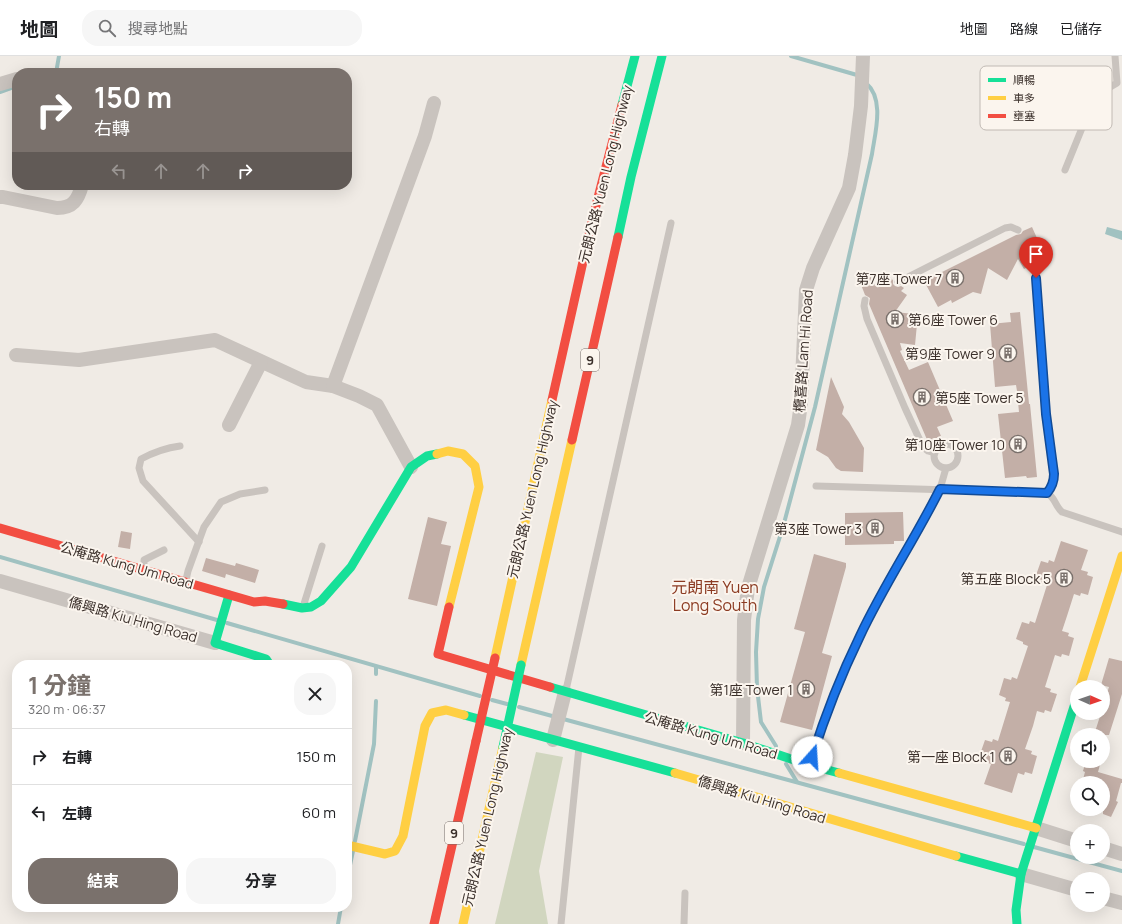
<!DOCTYPE html>
<html lang="zh-TW">
<meta charset="utf-8">
<style>
body{margin:0;font-family:Manrope,"Noto Sans TC",sans-serif;background:#f6f6f6;color:#202124;height:100vh;display:flex;flex-direction:column;font-size:15px;white-space:nowrap}
*{box-sizing:border-box;margin:0}
p{font-size:13px;color:#757577}
.icon{flex:none;width:22px;height:22px;fill:none;stroke:currentColor;stroke-width:2;stroke-linecap:round;stroke-linejoin:round}
.map{position:relative;flex:1;overflow:hidden}
.drawer{position:absolute;left:12px;top:604px;width:340px;height:252px;display:flex;flex-direction:column;background:#fff;border-radius:16px;box-shadow:0 4px 16px #0002}
.drawer>*{flex:none}
.top-card{position:absolute;left:12px;top:12px;width:340px;height:122px;border-radius:16px;box-shadow:0 4px 16px #0002;background:#7a716c;color:#fff;overflow:hidden}
.needle{width:26px;rotate:92deg}
.tools{position:absolute;left:1070px;top:624px;display:grid;gap:8px}
.tools a{display:grid;place-items:center;width:40px;height:40px;border-radius:50%;background:#fff;box-shadow:0 4px 16px #0002;font-size:20px}
.pin{position:absolute;display:grid;place-items:center;width:34px;height:34px;color:#fff;margin:-41px -17px;border-radius:50% 50% 50% 0;rotate:-45deg;box-shadow:0 0 4px #0007}
.pin .icon{rotate:45deg}
.me{position:absolute;width:44px;margin:-22px;rotate:19deg;stroke-linejoin:round;filter:drop-shadow(0 0 3px #0008)}
.turn{display:flex;align-items:center;gap:14px;height:84px;padding:0 16px;font-size:18px}
.turn .icon{width:52px;height:52px;stroke-width:2.5}
.turn b{display:block;font-size:28px;line-height:34px}
.lanes{display:flex;align-items:center;height:38px;padding:0 16px;background:#0003;justify-content:center;gap:20px;direction:ltr}
.lanes .off{opacity:.35}
.round{display:grid;place-items:center;flex:none;width:42px;height:42px;border-radius:16px;background:#f6f6f6}
.summary{display:flex;align-items:center;justify-content:space-between;height:68px;padding:0 16px}
h1{font-size:24px;font-weight:700;line-height:30px;color:#7a716c}
.action{display:flex;gap:8px;margin-top:auto;padding:8px 16px}
.action a{flex:1;height:46px;border-radius:16px;background:#7a716c;color:#fff;font-size:16px;font-weight:700;line-height:46px;text-align:center}
.action a+a{background:#f6f6f6;color:#202124}
ul{padding:0;list-style:none}
li{display:flex;align-items:center;gap:12px;height:56px;padding:0 16px;border-top:1px solid #e0e0e0}
li div{flex:1}
li b{display:block;font-size:15px}
li em{font-style:normal}
header{display:flex;align-items:center;gap:24px;box-sizing:border-box;height:56px;padding:0 20px;background:#fff;border-bottom:1px solid #e0e0e0}
header strong{font-size:19px}
nav{display:flex;gap:22px;margin-inline-start:auto;font-size:14px}
.search{width:280px;height:36px;background:#f6f6f6;display:flex;align-items:center;gap:10px;box-sizing:border-box;padding:0 14px;border-radius:16px;color:#757577;font-size:15px}
.map>svg:first-child{display:block}
.green{fill:#d1d6bf}
.water{fill:#a1c2c1}
.lines{fill:none;stroke-linecap:round;stroke-linejoin:round}
.stream{stroke:#a1c2c1;stroke-width:4}
.building{fill:#c3afa7}
.lane{stroke:#c9c3be;stroke-width:7}
.street{stroke:#c9c3be;stroke-width:14}
.fast{stroke:#16e098;stroke-width:9}
.slow{stroke:#ffcf43;stroke-width:9}
.jam{stroke:#f24e42;stroke-width:9}
.fast-bridge{stroke:#16e098;stroke-width:9}
.jam-bridge{stroke:#f24e42;stroke-width:9}
.route-casing{stroke:#114b97;stroke-width:10}
.route{stroke:#1a73e8;stroke-width:7}
.labels{text-anchor:middle;dominant-baseline:central;stroke-width:4;stroke-linejoin:round;paint-order:stroke}
.shield{fill:#fbf5ee;stroke:#756b66;stroke-width:1}
.shield-label{font-size:13px;font-weight:bold;fill:#3b302b}
.street-label{font-size:14px;fill:#3b302b;stroke:#fbf5ee}
.poi-label{font-size:14px;fill:#3b302b;stroke:#fbf5ee;text-anchor:end}
.quarter-label{font-size:16px;fill:#8c3b22;stroke:#fbf5ee}
.key{fill:#fbf5ee;stroke:#c1bab4;stroke-width:1}
.key-label{font-size:11px;fill:#3b302b}
</style>
<header>
<strong>地圖</strong>
<div class="search"><svg class="icon" aria-label="search" viewBox="0 0 24 24"><circle cx="10" cy="10" r="6"/><path d="M15 15l6 6"/></svg>搜尋地點</div>
<nav><a>地圖</a><a>路線</a><a>已儲存</a></nav>
</header>
<div class="map">
<svg width="1122" height="868" viewBox="0 0 1122 868">
<rect width="100%" height="100%" fill="#f0ebe5"/>
<path class="green" d="M536,696L563,701L539,815L548,868H495Z"/>
<path class="water" d="M1107,171L1122,175V184L1105,178Z"/>
<g class="lines">
<g class="stream">
<path d="M791,0L857,19L859,21"/>
<path d="M56,17L59,0"/>
<path d="M0,36L11,32"/>
<path d="M0,501L217,564"/>
<path d="M227,567L480,640"/>
<path d="M376,618V611"/>
<path d="M492,644L507,648"/>
<path d="M519,651L1024,788"/>
<path d="M776,690L761,666L757,632L756,596L758,563L764,531L783,471L815,351L872,98C875,77 885,43 866,27"/>
<path d="M786,708L797,726"/>
<path d="M355,785L374,688L376,645"/>
<path d="M1034,791L1122,815"/>
<path d="M347,823L353,795"/>
<path d="M338,868L341,851"/>
</g>
</g>
<g class="building">
<path d="M1032,171L1045,200L1038,203H1033L1030,205V210L1024,213L1018,203L1007,224L988,212L981,238L973,236L952,247L951,244L938,251L924,225L1016,179L1021,178L1023,175Z"/>
<path d="M884,217L893,224V228L895,230L898,231L901,230L904,232L901,235L907,239L895,256L914,258L913,267L917,268L915,289L900,287L902,294L900,295L909,314L928,306L953,365L937,371L941,380L928,386L869,248L870,242L865,239L860,226L871,221L875,230Z"/>
<path d="M1020,256L1029,348H1030L1037,421L1027,422L1026,420L1005,422L998,358L1019,356L1017,335L1016,329L995,331L990,268L1011,266L1010,257Z"/>
<path d="M831,321L844,351L842,358L849,366L864,392L863,416L841,415L836,412L828,401L816,394Z"/>
<path d="M903,456L904,485H894V488L845,489V457Z"/>
<path d="M428,461L447,466L441,488L451,490L437,550L408,543Z"/>
<path d="M121,475L132,477L130,493L118,491Z"/>
<path d="M1061,485L1088,494L1081,514L1088,516L1087,519L1093,521L1088,539L1081,537L1080,540L1074,538L1067,560L1062,575L1069,577L1068,580L1074,582L1069,600L1062,598L1061,601L1055,599L1045,631L1051,633L1050,636L1057,638L1051,656L1045,654L1044,657L1037,655L1033,670L1025,693L1032,695L1031,698L1037,700L1032,718L1025,716L1024,719L1018,717L1012,737L984,728L991,708L985,706L986,703L979,701L985,684L992,686L993,683L998,685L1010,646L1005,645L1006,642L999,639L1004,622L1011,624L1012,621L1017,623L1028,590L1023,588V586L1016,583L1018,577L1022,566L1029,568L1030,565L1035,567L1047,529L1041,527L1042,524L1035,522L1041,505L1048,507L1049,504L1054,506Z"/>
<path d="M814,498L846,507V511L822,597L832,600L812,674L780,666L805,576L794,573Z"/>
<path d="M206,502L235,510L236,507L259,514L255,527L226,518L225,522L202,515Z"/>
<path d="M1109,602L1122,605V638L1109,679H1094L1101,657H1103V650L1109,631L1101,629Z"/>
<path d="M1086,705H1101L1098,716L1122,723V727H1121L1116,745L1118,746L1111,761L1103,758V735L1105,727H1082L1085,716L1083,715Z"/>
</g>
<g class="lines">
<g class="lane">
<path d="M1065,114L1095,40L1117,27L1115,0"/>
<path d="M1035,207L1045,358L1054,418C1054,426 1052,431 1047,437"/>
<path d="M898,226L1005,172L1011,171L1018,174"/>
<path d="M865,244L864,250L867,263L905,352L923,391L928,395L935,397"/>
<circle cx="946" cy="400" r="12"/>
<path d="M180,390C165,392 154,396 141,403L139,412L143,425L199,486"/>
<path d="M816,430L1047,437C1055,441 1055,450 1062,456L1122,476"/>
<path d="M144,512V504L164,494"/>
<path d="M186,524L188,515L204,471L221,446L240,438L265,434"/>
<path d="M303,551L322,490"/>
<path d="M566,634L671,167"/>
<path d="M810,707L831,646L860,579L891,519L929,454L940,433L946,412"/>
<path d="M561,868L579,691"/>
<path d="M684,868L685,837"/>
</g>
<g class="street">
<path d="M0,28L17,23"/>
<path d="M0,141H3L57,152C73,152 78,144 82,129"/>
<path d="M16,299L79,304L215,284L306,326L333,330L359,340L377,349L411,411"/>
<path d="M333,330L425,80L434,47"/>
<path d="M229,369L261,306"/>
<path d="M0,525L215,587"/>
<path d="M553,684L565,636"/>
<path d="M743,687L744,564L748,532L798,369L801,347L806,234L813,212L849,132L855,99L861,50L863,0"/>
<path d="M1036,772L1077,785"/>
<path d="M1103,792L1122,798"/>
<path d="M1021,818L1077,834"/>
<path d="M1103,842L1122,847"/>
</g>
<g class="fast">
<path d="M622,49L635,0"/>
<path d="M618,181L631,121L662,0"/>
<path d="M229,539L215,587L266,603L270,609"/>
<path d="M283,548L302,552L311,551L321,545L351,511L411,411L427,400L437,398"/>
<path d="M550,631L743,687L809,709L839,717"/>
<path d="M464,659L675,717"/>
<path d="M956,800L1021,818"/>
<path d="M1017,868L1016,854L1021,818L1077,641"/>
</g>
<g class="slow">
<path d="M437,398L448,395L463,398L475,410L479,431L449,551"/>
<path d="M495,602L552,344"/>
<path d="M521,609L572,384"/>
<path d="M1080,631L1122,500"/>
<path d="M675,717L956,800"/>
<path d="M839,717L1036,772"/>
<path d="M347,789L385,798L395,795L403,780L425,670L432,657L446,654L464,659"/>
<path d="M463,868L503,691"/>
</g>
<g class="jam">
<path d="M552,344L593,161L622,49"/>
<path d="M572,384L618,181"/>
<path d="M0,472L254,546L265,545L283,548"/>
<path d="M449,551L438,598L550,631"/>
<path d="M434,868L476,685"/>
</g>
<path class="fast-bridge" d="M503,691L521,609"/>
<path class="jam-bridge" d="M476,685L495,602"/>
</g>
<g class="lines">
<defs>
<path id="route" d="M812,701C825,660 841,619 860,580C884,529 915,483 940,433L1047,437C1052,431 1054,426 1054,418L1046,358L1036,222"/>
</defs>
<use href="#route" class="route-casing"/>
<use href="#route" class="route"/>
</g>
<defs>
<symbol id="building-ring" viewBox="-11 -11 22 22"><circle r="9.5" fill="#fbf5ee" stroke="#7a716c" stroke-width="1.5"/><path d="M-4-6H4V6H1V3H-1V6H-4ZM-2.5-4.3h1.7v1.8h-1.7ZM.8-4.3h1.7v1.8H.8ZM-2.5-1h1.7V.8h-1.7ZM.8-1h1.7V.8H.8Z" fill="#7a716c"/></symbol>
</defs>
<g fill-rule="evenodd">
<use href="#building-ring" x="945" y="212" width="20" height="20"/>
<use href="#building-ring" x="885" y="253" width="20" height="20"/>
<use href="#building-ring" x="998" y="287" width="20" height="20"/>
<use href="#building-ring" x="912" y="331" width="20" height="20"/>
<use href="#building-ring" x="1008" y="378" width="20" height="20"/>
<use href="#building-ring" x="865" y="462" width="20" height="20"/>
<use href="#building-ring" x="1054" y="512" width="20" height="20"/>
<use href="#building-ring" x="796" y="623" width="20" height="20"/>
<use href="#building-ring" x="998" y="690" width="20" height="20"/>
</g>
<g class="labels">
<g class="shield">
<rect x="581" y="293" width="18" height="22" rx="3"/>
<rect x="445" y="766" width="18" height="22" rx="3"/>
</g>
<g class="shield-label">
<text x="590" y="304">9</text>
<text x="454" y="777">9</text>
</g>
<g class="street-label">
<text transform="translate(605 118) rotate(-76)">元朗公路 Yuen Long Highway</text>
<text transform="translate(803 295) rotate(-86)">欖喜路 Lam Hi Road</text>
<text transform="translate(532 433) rotate(-77)">元朗公路 Yuen Long Highway</text>
<text transform="translate(127 509) rotate(16)">公庵路 Kung Um Road</text>
<text transform="translate(133 563) rotate(16)">僑興路 Kiu Hing Road</text>
<text transform="translate(711 679) rotate(16)">公庵路 Kung Um Road</text>
<text transform="translate(762 743) rotate(17)">僑興路 Kiu Hing Road</text>
<text transform="translate(487 761) rotate(-77)">元朗公路 Yuen Long Highway</text>
</g>
<g class="poi-label">
<text x="942" y="222">第7座 Tower 7</text>
<text x="908" y="263" text-anchor="start">第6座 Tower 6</text>
<text x="995" y="297">第9座 Tower 9</text>
<text x="935" y="341" text-anchor="start">第5座 Tower 5</text>
<text x="1005" y="388">第10座 Tower 10</text>
<text x="862" y="472">第3座 Tower 3</text>
<text x="1051" y="522">第五座 Block 5</text>
<text x="793" y="633">第1座 Tower 1</text>
<text x="995" y="700">第一座 Block 1</text>
</g>
<g class="quarter-label">
<text x="715" y="531">元朗南 Yuen<tspan x="715" dy="18">Long South</tspan></text>
</g>
</g>
<rect x="980" y="10" width="132" height="64" rx="6" class="key"/>
<rect x="988" y="22" width="18" height="4" fill="#16e098"/>
<rect x="988" y="40" width="18" height="4" fill="#ffcf43"/>
<rect x="988" y="58" width="18" height="4" fill="#f24e42"/>
<g class="key-label">
<text x="1013" y="28">順暢</text>
<text x="1013" y="46">車多</text>
<text x="1013" y="64">壅塞</text>
</g>
</svg>
<div class="tools">
<a><svg class="needle" viewBox="-14 -14 28 28"><path d="M0-13l5 13h-10z" fill="#e53935"/><path d="M0 13l5-13h-10z" fill="#757577"/></svg></a>
<a><svg class="icon" aria-label="sound" viewBox="0 0 24 24"><path d="M4 9h4l5-4v14l-5-4H4zM17 9q2 3 0 6"/></svg></a>
<a><svg class="icon" aria-label="search" viewBox="0 0 24 24"><circle cx="10" cy="10" r="6"/><path d="M15 15l6 6"/></svg></a>
<a>+</a>
<a>−</a>
</div>
<div class="pin" style="left:1036px;top:222px;background:#d93025"><svg class="icon" aria-label="arrive" viewBox="0 0 24 24"><path d="M6 21V4h12l-3 4 3 4H6"/></svg></div>
<svg class="me" style="left:812px;top:701px" viewBox="-20 -20 40 40"><circle r="19" fill="#fff"/><path d="M0-13L10 11 0 6-10 11z" fill="#1a73e8"/></svg>
<div class="top-card">
<div class="turn"><svg class="icon" aria-label="right" viewBox="0 0 24 24"><path d="M7 20v-9h11M14 6l5 5-5 5"/></svg><div><b>150 m</b>右轉</div></div>
<div class="lanes"><svg class="icon off" aria-label="left" viewBox="0 0 24 24"><path d="M17 20v-9H6M10 6l-5 5 5 5"/></svg><svg class="icon off" aria-label="ahead" viewBox="0 0 24 24"><path d="M12 20V5M6 11l6-6 6 6"/></svg><svg class="icon off" aria-label="ahead" viewBox="0 0 24 24"><path d="M12 20V5M6 11l6-6 6 6"/></svg><svg class="icon" aria-label="right" viewBox="0 0 24 24"><path d="M7 20v-9h11M14 6l5 5-5 5"/></svg></div>
</div>
<section class="drawer">
<div class="summary"><div><h1>1 分鐘</h1><p>320 m · 06:37</p></div><a class="round"><svg class="icon" aria-label="close" viewBox="0 0 24 24"><path d="M6 6l12 12M18 6L6 18"/></svg></a></div>
<ul>
<li><svg class="icon" aria-label="right" viewBox="0 0 24 24"><path d="M7 20v-9h11M14 6l5 5-5 5"/></svg><div><b>右轉</b></div><em>150 m</em></li>
<li><svg class="icon" aria-label="left" viewBox="0 0 24 24"><path d="M17 20v-9H6M10 6l-5 5 5 5"/></svg><div><b>左轉</b></div><em>60 m</em></li>
</ul>
<div class="action"><a>結束</a><a>分享</a></div>
</section>
</div>
